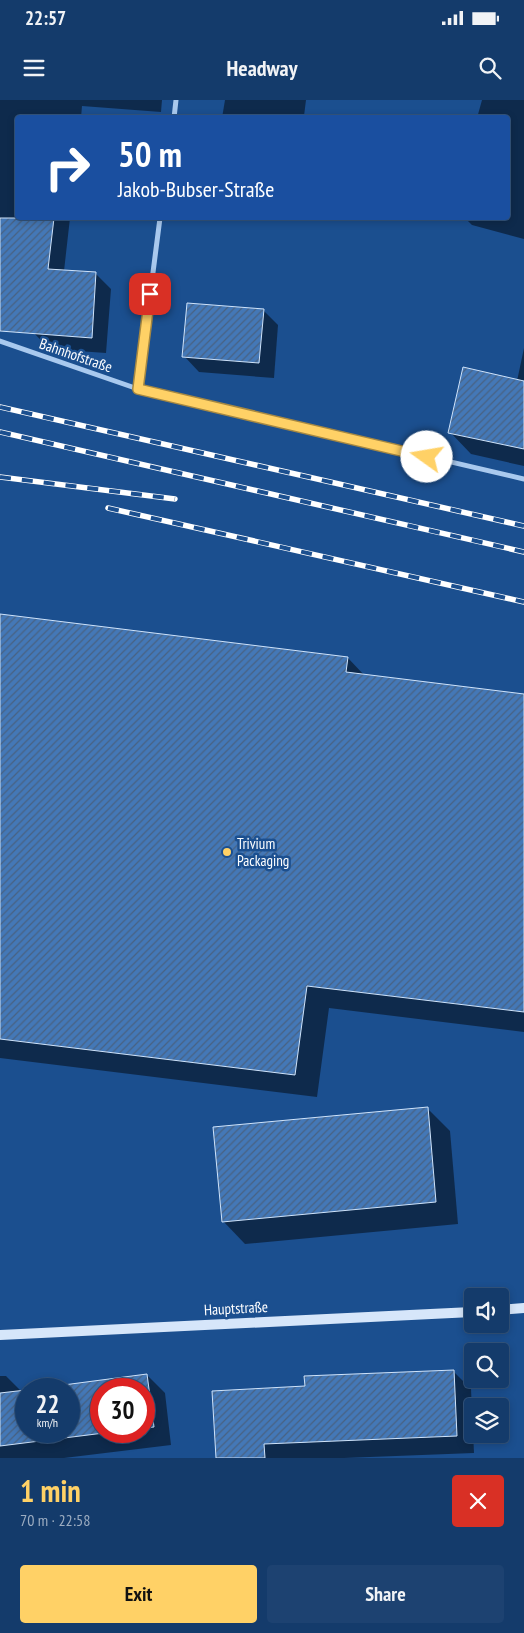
<!DOCTYPE html>
<meta charset="utf-8">
<style>
body{margin:0;font-family:"PT Sans Narrow",sans-serif;background:#1d4271;color:#f1f3f6;height:100vh;display:flex;flex-direction:column;font-size:19px;white-space:nowrap}
*{box-sizing:border-box;margin:0}
p{font-size:16px;color:#9dadc1}
.icon{flex:none;width:28px;height:28px;fill:none;stroke:currentColor;stroke-width:2;stroke-linecap:round;stroke-linejoin:round}
.map{position:relative;height:1358px;overflow:hidden}
.panel{display:flex;flex-direction:column;background:#143b6b;flex:1}
.panel>*{flex:none}
.top-card{position:absolute;left:15px;top:15px;width:495px;height:105px;border-radius:5px;box-shadow:0 2px 8px #0003,0 0 0 1px #33557e;background:#1a4fa0;color:#fff;overflow:hidden}
.controls{position:absolute;left:464px;top:1188px;display:grid;gap:10px}
.controls a{display:grid;place-items:center;width:45px;height:45px;border-radius:5px;background:#143b6b;box-shadow:0 2px 8px #0003,0 0 0 1px #33557e;font-size:25px}
.speed{position:absolute;left:15px;top:1278px;display:flex;gap:10px;font-size:25px;font-weight:700;text-align:center}
.speed>*{display:grid;place-content:center;width:65px;height:65px;border-radius:50%;background:#143b6b;box-shadow:0 2px 8px #0003,0 0 0 1px #33557e;line-height:1}
.speed small{font-size:12px;font-weight:400}
.speed .limit{border:8px solid #d22;background:#fff;color:#111}
.pin{position:absolute;display:grid;place-items:center;width:42px;height:42px;color:#fff;margin:-21px;border-radius:10px;box-shadow:0 2px 8px #0006}
.me{position:absolute;width:55px;margin:-28px;rotate:283deg;stroke-linejoin:round;filter:drop-shadow(0 0 4px #0008)}
.turn{display:flex;align-items:center;gap:18px;height:105px;padding:0 20px;font-size:22px}
.turn .icon{width:65px;height:65px;stroke-width:2.5}
.turn b{display:block;font-size:35px;line-height:42px}
.round{display:grid;place-items:center;flex:none;width:52px;height:52px;border-radius:5px;background:#1d4271}
.overview{display:flex;align-items:center;justify-content:space-between;height:85px;padding:0 20px}
h1{font-size:30px;font-weight:700;line-height:38px;color:#ffd166}
.action{display:flex;gap:10px;margin-top:auto;padding:10px 20px}
.action a{flex:1;height:58px;border-radius:5px;background:#ffd166;color:#111;font-size:20px;font-weight:700;line-height:58px;text-align:center}
.action a+a{background:#1d4271;color:#f1f3f6}
.status{display:flex;justify-content:space-between;align-items:center;height:35px;padding:0 25px;background:#143b6b;direction:ltr}
.status svg{height:14px;fill:currentColor}
header{display:flex;justify-content:space-between;align-items:center;height:65px;padding:0 20px;background:#143b6b;font-size:22px;font-weight:700}
.map>svg:first-child{display:block}
.shadow{fill:#0007;fill-rule:evenodd}
.building{fill:url(#building-hatch);stroke:#cfe3fa}
.lines{fill:none;stroke-linecap:round;stroke-linejoin:round}
.minor{stroke:#a9c9ee;stroke-width:5}
.secondary{stroke:#d6e6fa;stroke-width:10}
.rail-casing{stroke:#fff;stroke-width:5.5}
.rail{stroke:#1b4f8f;stroke-width:4;stroke-dasharray:11;stroke-linecap:butt}
.route-casing{stroke:#a68842;stroke-width:12}
.route{stroke:#ffd166;stroke-width:9}
.poi-dot{fill:#ffd166;stroke:#1b4f8f;stroke-width:2}
.labels{text-anchor:middle;dominant-baseline:central;stroke-width:5;stroke-linejoin:round;paint-order:stroke}
.street-label{font-size:15px;fill:#fff;stroke:#1b4f8f}
.poi-label{font-size:15px;fill:#fff;stroke:#1b4f8f;text-anchor:start}
</style>
<div class="status"><b>22:57</b><svg viewBox="0 0 49 12"><path d="M0 12V9h3v3zM5 12V6h3v6zM10 12V3h3v9zM15 12V0h3v12zM26 1h20v11H26zM47 4h2v5h-2z"/></svg></div>
<header><svg class="icon" aria-label="menu" viewBox="0 0 24 24"><path d="M4 6h16M4 12h16M4 18h16"/></svg>Headway<svg class="icon" aria-label="search" viewBox="0 0 24 24"><circle cx="10" cy="10" r="6"/><path d="M15 15l6 6"/></svg></header>
<div class="map">
<svg width="524" height="1358" viewBox="0 0 524 1358">
<defs>
<pattern id="building-hatch" width="6" height="6" patternUnits="userSpaceOnUse" patternTransform="scale(1.25)"><rect width="6" height="6" fill="#4478b7"/><path d="M-1 1l2-2M0 6l6-6M5 7l2-2" fill="none" stroke="#486282"/></pattern>
</defs>
<rect width="100%" height="100%" fill="#1b4f8f"/>
<g class="shadow">
<path d="M0,0H162L161,12L82,6L81,18H18V118H70L64,171L96,174L111,189L106,253L49,249L34,233L0,160Z"/>
<path d="M225,0H306L304,16L222,18Z"/>
<path d="M482,0H524V139L472,125L465,118H508V18H477Z"/>
<path d="M257,118H282L281,121Z"/>
<path d="M263,210L278,225L274,278L199,272L184,256Z"/>
<path d="M524,248V366L471,354L450,332L517,281Z"/>
<path d="M0,515L348,558L365,576L524,595V932L329,908L317,997L0,958Z"/>
<path d="M427,1008L450,1031L458,1124L245,1144L223,1121Z"/>
<path d="M454,1272L471,1289L474,1353L344,1358H217L306,1287Z"/>
<path d="M147,1275L165,1293L171,1345L64,1358H0V1276H6L21,1291H26V1331H69V1289ZM101,1289H144V1331H101Z"/>
</g>
<g class="building">
<path d="M0,118H54L48,169L96,172L92,238L0,231Z"/>
<path d="M187,203L264,209L259,263L182,257Z"/>
<path d="M463,267L524,281V349L448,333Z"/>
<path d="M0,514L348,557L346,572L524,594V912L307,886L295,975L0,939Z"/>
<path d="M428,1007L436,1102L222,1122L213,1027Z"/>
<path d="M454,1270L457,1336L264,1344L265,1358H216L212,1291L305,1286L304,1276Z"/>
<path d="M147,1274L154,1327L144,1328V1289H101V1331H120L0,1346V1293L26,1290V1331H69V1289H33Z"/>
</g>
<g class="lines">
<g class="minor">
<path d="M174,18L176,0"/>
<path d="M0,241L138,289L524,379"/>
<path d="M138,289L160,118"/>
</g>
<g class="secondary">
<path d="M500,1210L524,1208"/>
<path d="M0,1235L472,1212"/>
</g>
<defs>
<g id="rail">
<path d="M0,307L524,426"/>
<path d="M0,332L524,452"/>
<path d="M0,377L175,399"/>
<path d="M108,408L524,502"/>
</g>
</defs>
<use href="#rail" class="rail-casing"/>
<use href="#rail" class="rail"/>
</g>
<g class="lines">
<defs>
<path id="route" d="M150,194L138,289L427,357"/>
</defs>
<use href="#route" class="route-casing"/>
<use href="#route" class="route"/>
</g>
<circle class="poi-dot" cx="227" cy="752" r="5"/>
<g class="labels">
<g class="street-label">
<text transform="translate(76 255) rotate(19)">Bahnhofstraße</text>
<text transform="translate(236 1208) rotate(-3)">Hauptstraße</text>
</g>
<g class="poi-label">
<text x="237" y="743">Trivium<tspan x="237" dy="17">Packaging</tspan></text>
</g>
</g>
</svg>
<div class="controls">
<a><svg class="icon" aria-label="sound" viewBox="0 0 24 24"><path d="M4 9h4l5-4v14l-5-4H4zM17 9q2 3 0 6"/></svg></a>
<a><svg class="icon" aria-label="search" viewBox="0 0 24 24"><circle cx="10" cy="10" r="6"/><path d="M15 15l6 6"/></svg></a>
<a><svg class="icon" aria-label="layers" viewBox="0 0 24 24"><path d="M12 4l9 5-9 5-9-5zM3 14l9 5 9-5"/></svg></a>
</div>
<div class="speed"><div>22<small>km/h</small></div><div class="limit">30</div></div>
<div class="pin" style="left:150px;top:194px;background:#d93025"><svg class="icon" aria-label="arrive" viewBox="0 0 24 24"><path d="M6 21V4h12l-3 4 3 4H6"/></svg></div>
<svg class="me" style="left:427px;top:357px" viewBox="-20 -20 40 40"><circle r="19" fill="#fff"/><path d="M0-13L10 11 0 6-10 11z" fill="#ffd166"/></svg>
<div class="top-card">
<div class="turn"><svg class="icon" aria-label="right" viewBox="0 0 24 24"><path d="M7 20v-9h11M14 6l5 5-5 5"/></svg><div><b>50 m</b>Jakob-Bubser-Straße</div></div>
</div>
</div>
<section class="panel">
<div class="overview"><div><h1>1 min</h1><p>70 m · 22:58</p></div><a class="round" style="background:#d93025;color:#fff"><svg class="icon" aria-label="close" viewBox="0 0 24 24"><path d="M6 6l12 12M18 6L6 18"/></svg></a></div>
<div class="action"><a>Exit</a><a>Share</a></div>
</section>
